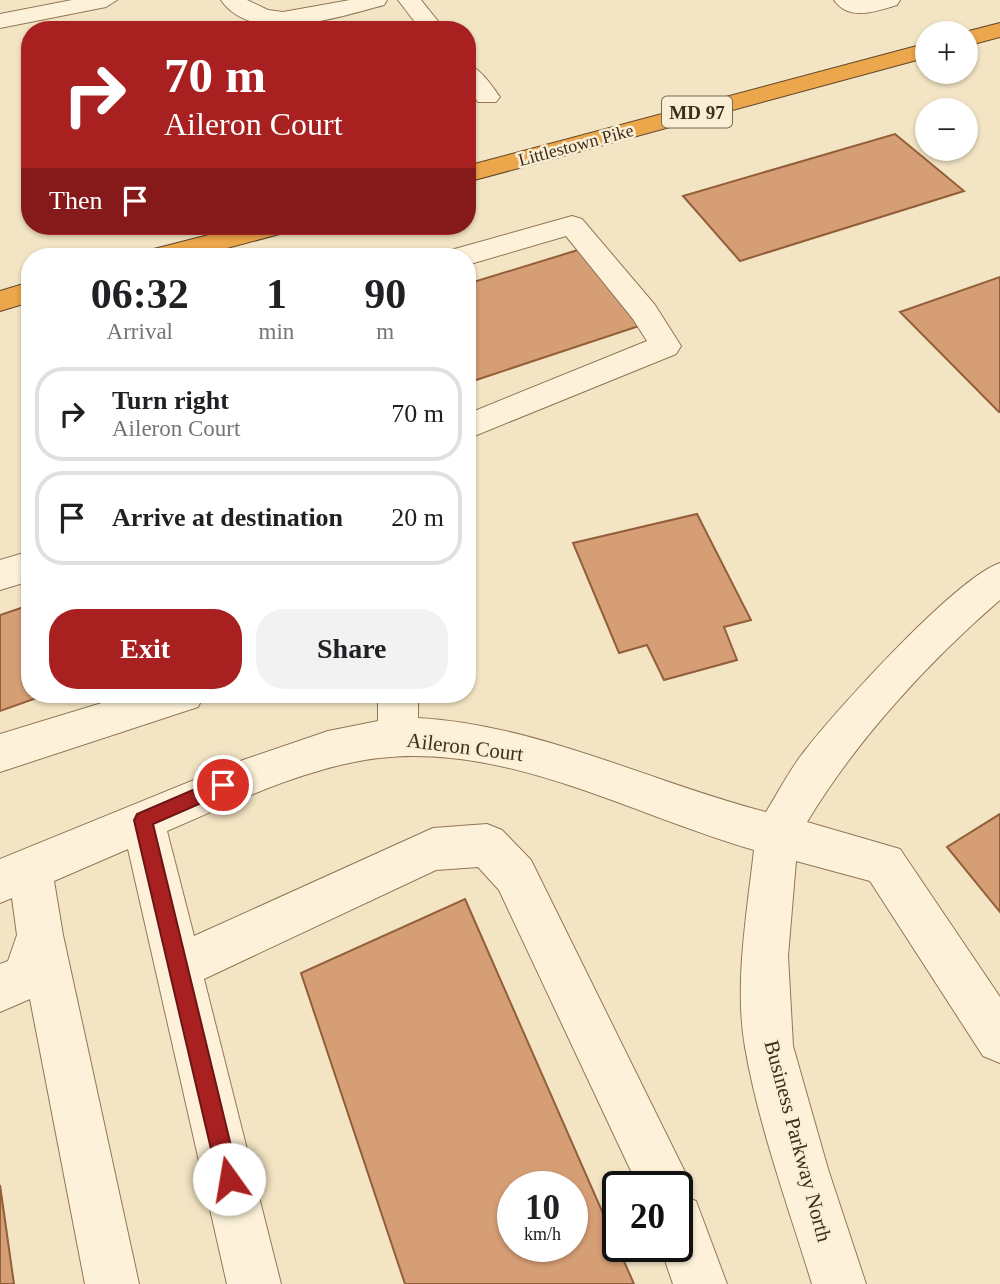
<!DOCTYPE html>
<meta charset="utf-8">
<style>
body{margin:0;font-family:Georgia,serif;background:#f2f2f2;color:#202124;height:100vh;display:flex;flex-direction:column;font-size:26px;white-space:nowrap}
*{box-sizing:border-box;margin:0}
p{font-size:23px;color:#757577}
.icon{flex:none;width:38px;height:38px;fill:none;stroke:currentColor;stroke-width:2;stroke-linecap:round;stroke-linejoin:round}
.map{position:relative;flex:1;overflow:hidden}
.side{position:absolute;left:21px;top:248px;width:455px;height:455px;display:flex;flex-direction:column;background:#fff;border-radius:28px;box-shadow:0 2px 5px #0004}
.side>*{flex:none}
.banner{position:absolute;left:21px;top:21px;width:455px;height:214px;border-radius:28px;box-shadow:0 2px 5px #0004;background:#a82020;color:#fff;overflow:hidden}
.controls{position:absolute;left:915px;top:21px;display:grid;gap:14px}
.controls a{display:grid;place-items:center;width:63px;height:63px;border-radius:50%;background:#fff;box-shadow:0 2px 5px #0004;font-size:35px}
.speed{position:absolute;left:497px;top:1171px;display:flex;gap:14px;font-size:35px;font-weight:700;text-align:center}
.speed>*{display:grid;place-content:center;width:91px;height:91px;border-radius:50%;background:#fff;box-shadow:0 2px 5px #0004;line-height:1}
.speed small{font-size:18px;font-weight:400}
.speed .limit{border:4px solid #111;border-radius:10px;background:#fff;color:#111}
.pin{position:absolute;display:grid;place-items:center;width:60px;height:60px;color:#fff;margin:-30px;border:4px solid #fff;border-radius:50%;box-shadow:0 2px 7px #0007}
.me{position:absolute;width:77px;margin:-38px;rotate:347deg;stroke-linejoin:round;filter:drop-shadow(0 0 5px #0008)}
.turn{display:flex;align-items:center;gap:24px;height:147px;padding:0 28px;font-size:32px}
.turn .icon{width:91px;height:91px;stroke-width:2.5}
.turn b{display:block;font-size:49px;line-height:60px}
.then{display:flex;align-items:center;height:66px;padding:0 28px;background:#0003;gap:14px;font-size:26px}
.eta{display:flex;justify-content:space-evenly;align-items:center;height:119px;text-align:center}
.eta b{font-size:42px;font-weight:800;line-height:49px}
.button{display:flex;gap:14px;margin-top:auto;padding:14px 28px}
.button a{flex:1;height:80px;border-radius:28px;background:#a82020;color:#fff;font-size:28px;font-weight:800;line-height:80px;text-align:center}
.button a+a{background:#f2f2f2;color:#202124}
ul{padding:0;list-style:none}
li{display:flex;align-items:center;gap:21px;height:94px;margin:0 14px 10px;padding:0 14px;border:4px solid #e0e0e0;border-radius:28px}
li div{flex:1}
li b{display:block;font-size:26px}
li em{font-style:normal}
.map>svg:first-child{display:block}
.building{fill:#d69e75;stroke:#935e3a;stroke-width:2;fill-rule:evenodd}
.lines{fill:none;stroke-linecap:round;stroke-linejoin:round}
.minor-casing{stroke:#917657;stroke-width:2}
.highway-casing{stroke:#5e442c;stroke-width:2}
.minor{fill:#fdf2d9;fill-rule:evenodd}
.highway{fill:#eca64b;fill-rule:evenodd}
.route{fill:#a82020;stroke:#6d1515;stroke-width:2}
.labels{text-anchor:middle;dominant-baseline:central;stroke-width:5;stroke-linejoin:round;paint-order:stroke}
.far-street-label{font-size:18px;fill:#3f2e1d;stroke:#faefd5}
.shield{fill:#faefd5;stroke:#776854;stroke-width:2}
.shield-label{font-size:19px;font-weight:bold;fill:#3f2e1d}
.street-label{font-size:21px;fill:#3f2e1d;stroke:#faefd5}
</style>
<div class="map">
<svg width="1000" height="1284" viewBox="0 0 1000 1284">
<rect width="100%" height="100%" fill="#f3e5c4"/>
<g class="building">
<path d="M895,134L964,191L740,261L683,196Z"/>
<path d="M578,250L639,326L467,383V284Z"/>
<path d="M1000,277V412H999L900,312Z"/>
<path d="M697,514L751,620L724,627L737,660L664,680L647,645L619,653L573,543Z"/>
<path d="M30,605V695H45L0,711V615Z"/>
<path d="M1000,814V912L947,847Z"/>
<path d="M465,899L634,1284H405L301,973ZM513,1186H572V1246H513Z"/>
<path d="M0,1185L14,1284H0Z"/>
</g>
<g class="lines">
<defs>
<g id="minor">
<path d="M72,0H117L106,7L0,28V14Z"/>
<path d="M221,0H247L268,10L283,12L350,0H387L384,5C341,16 253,47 221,0Z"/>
<path d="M398,0H421L445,30H421Z"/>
<path d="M834,0H900L897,5C877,11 849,22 834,0Z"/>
<path d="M467,65C481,68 491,85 500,97L496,102H478L467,88Z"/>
<path d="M572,216L582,219L655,305L681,346L676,354L467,439V414L647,341L633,319L566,236L467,265V257H447L451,250Z"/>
<path d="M30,551V581L0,590V560Z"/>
<path d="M1000,563V600C929,661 855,742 807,822L900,849L1000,997V1063L983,1056L870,881L796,861L788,956L793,1046L828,1169L866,1284H812C789,1209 758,1124 745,1047C734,984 747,913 754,850C632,815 508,743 379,758C309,766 232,803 167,831L194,936L433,828L487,824L502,830L531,860L683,1168L691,1186L686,1197L696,1201L727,1284H673L660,1246H677V1186H638L499,890L478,867L436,870L204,979L281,1284H227L128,849L54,881L63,935L139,1284H85L30,999L0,1012V964L8,961L17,935L12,898L0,903V859L243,760L328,731L378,721V695H418V718C539,725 650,782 766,812C779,791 791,767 807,748C839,707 956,578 1000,563Z"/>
<path d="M128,695H204L198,707L0,772V734Z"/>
</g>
<g id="highway">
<path d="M1000,23V37L966,46V33H961Z"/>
<path d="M928,43V57L467,182V166Z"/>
<path d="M244,226H291L287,232L194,257H146L150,250Z"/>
<path d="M30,282V302L0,311V291Z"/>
</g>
</defs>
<use href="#minor" class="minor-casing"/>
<use href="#highway" class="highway-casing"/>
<use href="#minor" class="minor"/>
<use href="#highway" class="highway"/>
</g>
<path class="route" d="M223,777L229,779L232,785L229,791L153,824L239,1179L236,1187L229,1190L221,1187L218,1179L134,820L137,814Z"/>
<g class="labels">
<g class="far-street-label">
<text transform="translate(576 145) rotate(-15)">Littlestown Pike</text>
</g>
<rect class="shield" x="662" y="96.5" width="70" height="31" rx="5"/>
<g class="shield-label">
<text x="697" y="112">MD 97</text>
</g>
<g class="street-label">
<text transform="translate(465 747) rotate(7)">Aileron Court</text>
<text transform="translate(798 1141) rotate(75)">Business Parkway North</text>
</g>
</g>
</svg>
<div class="controls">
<a>+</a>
<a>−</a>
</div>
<div class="speed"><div>10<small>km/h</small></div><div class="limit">20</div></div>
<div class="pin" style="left:223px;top:785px;background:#d93025"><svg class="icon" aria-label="arrive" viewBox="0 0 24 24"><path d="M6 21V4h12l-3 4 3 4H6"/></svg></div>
<svg class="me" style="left:229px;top:1179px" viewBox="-20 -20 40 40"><circle r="19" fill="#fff"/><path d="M0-13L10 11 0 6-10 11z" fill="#a82020"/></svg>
<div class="banner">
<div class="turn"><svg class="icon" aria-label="right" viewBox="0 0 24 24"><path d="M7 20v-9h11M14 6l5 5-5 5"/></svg><div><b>70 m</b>Aileron Court</div></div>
<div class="then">Then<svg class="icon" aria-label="arrive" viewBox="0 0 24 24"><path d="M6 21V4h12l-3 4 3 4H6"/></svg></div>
</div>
<section class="side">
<div class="eta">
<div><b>06:32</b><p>Arrival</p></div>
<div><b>1</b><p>min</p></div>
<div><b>90</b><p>m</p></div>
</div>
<ul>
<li><svg class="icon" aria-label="right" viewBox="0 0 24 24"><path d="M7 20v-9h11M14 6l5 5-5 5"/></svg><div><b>Turn right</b><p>Aileron Court</p></div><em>70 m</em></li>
<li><svg class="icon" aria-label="arrive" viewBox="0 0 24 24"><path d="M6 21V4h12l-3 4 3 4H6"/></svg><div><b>Arrive at destination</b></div><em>20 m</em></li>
</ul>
<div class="button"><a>Exit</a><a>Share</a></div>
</section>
</div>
